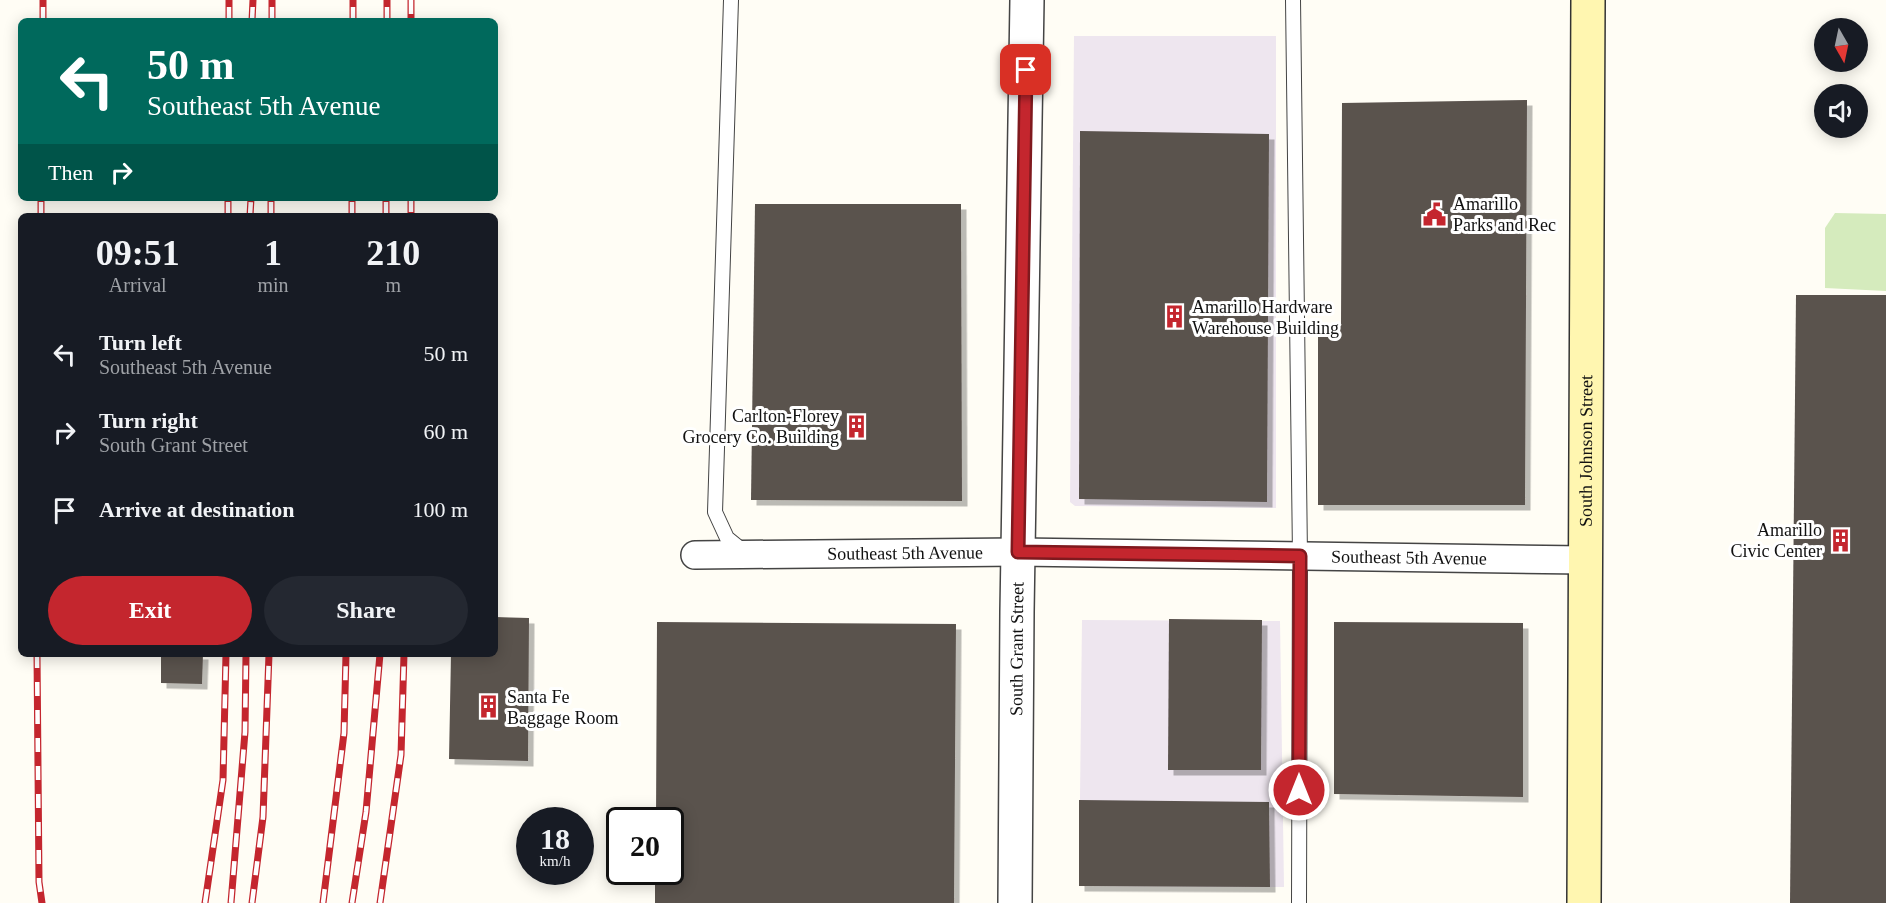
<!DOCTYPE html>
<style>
body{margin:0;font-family:"Times New Roman",serif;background:#242831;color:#f1f3f6;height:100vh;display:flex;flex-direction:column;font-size:22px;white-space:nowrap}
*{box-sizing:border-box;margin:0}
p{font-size:20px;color:#9ea1a6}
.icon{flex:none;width:33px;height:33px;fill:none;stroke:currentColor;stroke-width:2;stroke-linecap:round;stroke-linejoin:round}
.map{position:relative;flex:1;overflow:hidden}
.side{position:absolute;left:18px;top:213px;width:480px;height:444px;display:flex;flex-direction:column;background:#171b24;border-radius:9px;box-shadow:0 3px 15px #0003}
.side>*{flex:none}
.guide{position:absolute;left:18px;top:18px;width:480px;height:183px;border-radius:9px;box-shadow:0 3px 15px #0003;background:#00695c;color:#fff;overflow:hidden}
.needle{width:39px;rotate:171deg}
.fabs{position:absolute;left:1814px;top:18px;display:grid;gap:12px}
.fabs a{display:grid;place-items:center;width:54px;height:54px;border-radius:50%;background:#171b24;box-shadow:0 3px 15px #0003;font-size:30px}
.speed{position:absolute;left:516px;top:807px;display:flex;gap:12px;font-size:30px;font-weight:700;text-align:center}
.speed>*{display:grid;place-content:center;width:78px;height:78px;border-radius:50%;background:#171b24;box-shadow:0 3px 15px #0003;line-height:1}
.speed small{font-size:15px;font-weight:400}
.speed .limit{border:3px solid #111;border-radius:9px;background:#fff;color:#111}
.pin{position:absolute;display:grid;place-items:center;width:51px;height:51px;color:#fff;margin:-26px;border-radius:12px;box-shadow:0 3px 9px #0006}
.me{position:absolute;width:66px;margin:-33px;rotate:0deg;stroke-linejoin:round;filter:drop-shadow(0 0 4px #0008)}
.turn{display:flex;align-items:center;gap:21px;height:126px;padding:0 30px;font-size:27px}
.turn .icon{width:78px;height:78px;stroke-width:2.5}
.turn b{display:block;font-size:42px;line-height:51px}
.then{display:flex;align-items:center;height:57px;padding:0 30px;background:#0003;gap:12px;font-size:22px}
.eta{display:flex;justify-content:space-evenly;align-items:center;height:102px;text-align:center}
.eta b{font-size:36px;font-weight:700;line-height:42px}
.action{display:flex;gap:12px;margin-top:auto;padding:12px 30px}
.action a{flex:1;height:69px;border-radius:36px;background:#c4262e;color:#fff;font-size:24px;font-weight:700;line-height:69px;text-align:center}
.action a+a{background:#242831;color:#f1f3f6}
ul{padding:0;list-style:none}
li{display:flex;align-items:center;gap:18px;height:78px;padding:0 30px}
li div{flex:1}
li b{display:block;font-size:22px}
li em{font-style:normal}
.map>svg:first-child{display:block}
.industrial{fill:#eee6ef}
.green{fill:#d5ebbd}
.building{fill:#5a524d;filter:url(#shadow)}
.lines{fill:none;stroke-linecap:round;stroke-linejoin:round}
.service-casing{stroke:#444;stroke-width:16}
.minor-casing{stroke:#444;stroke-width:30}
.tertiary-casing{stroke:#444;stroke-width:36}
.secondary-casing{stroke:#333;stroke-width:36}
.service{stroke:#fff;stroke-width:14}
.minor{stroke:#fff;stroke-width:27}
.tertiary{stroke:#fff;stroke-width:33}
.secondary{stroke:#fff6b0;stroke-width:33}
.rail-casing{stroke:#c4262e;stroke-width:7}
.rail{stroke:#fff;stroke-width:4.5;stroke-dasharray:14;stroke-linecap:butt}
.route-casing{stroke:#7f191e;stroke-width:15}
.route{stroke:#c4262e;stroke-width:10}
.labels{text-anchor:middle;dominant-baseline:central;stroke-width:6;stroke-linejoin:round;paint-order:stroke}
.poi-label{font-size:18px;fill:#111;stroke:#fff;text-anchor:start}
.street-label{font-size:18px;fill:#111;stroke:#fff}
</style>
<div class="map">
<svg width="1886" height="903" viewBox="0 0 1886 903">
<defs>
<filter id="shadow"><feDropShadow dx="5.5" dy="5.5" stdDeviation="0" flood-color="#0004"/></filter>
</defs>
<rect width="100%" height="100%" fill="#fffdf5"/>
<g class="industrial">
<path d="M1074,36H1276V508L1075,506L1070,502Z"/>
<path d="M1082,620L1280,621L1284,887L1079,886Z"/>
</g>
<path class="green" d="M1835,213L1886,214V291L1825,288V228Z"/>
<g class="building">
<path d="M1527,100L1525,505H1318V325H1341L1342,103Z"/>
<path d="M1080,131L1269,134L1267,502L1079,499Z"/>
<path d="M755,204H961L962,501L751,500Z"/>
<path d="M1796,295H1886V903H1790Z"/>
<path d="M495,617L529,618L528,761L449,759L451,654H495Z"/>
<path d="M1169,619L1262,620L1261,770H1168Z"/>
<path d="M657,622L956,624L954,903H655V872H670V820H656Z"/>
<path d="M1334,622L1523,623V797L1334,794Z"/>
<path d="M161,654H203L202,684L161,683Z"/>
<path d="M1079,800L1269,802L1270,887L1079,886Z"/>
</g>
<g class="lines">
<defs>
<g id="service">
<path d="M731,0L715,512L727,538L743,551"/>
<path d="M1293,0L1300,556L1299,903"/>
</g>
<g id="minor">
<path id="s1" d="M695,555L1018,552L1584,560"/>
</g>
<g id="tertiary">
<path id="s2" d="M1015,903L1017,612L1027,0"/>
</g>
<g id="secondary">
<path id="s3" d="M1584,903L1588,0"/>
</g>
</defs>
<use href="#service" class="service-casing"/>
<use href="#minor" class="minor-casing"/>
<use href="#tertiary" class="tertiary-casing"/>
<use href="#secondary" class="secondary-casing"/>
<use href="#service" class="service"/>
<use href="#minor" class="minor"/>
<use href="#tertiary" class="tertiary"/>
<use href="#secondary" class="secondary"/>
<defs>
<g id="rail">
<path d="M411,0V21"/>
<path d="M43,21V0"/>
<path d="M229,21V0"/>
<path d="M252,21L253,0"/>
<path d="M272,21V0"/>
<path d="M353,21V0"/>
<path d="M387,21V0"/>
<path d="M411,198V216"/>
<path d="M41,216V198"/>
<path d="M228,216V198"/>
<path d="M250,216L251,198"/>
<path d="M271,216V198"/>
<path d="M352,216V198"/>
<path d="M386,216V198"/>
<path d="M37,654L39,882L42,903"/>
<path d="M205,903L223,780L226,654"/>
<path d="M231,903L245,732L246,654"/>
<path d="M252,903L263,817L269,654"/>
<path d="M323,903L344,733L346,654"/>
<path d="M352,903L366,812L380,654"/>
<path d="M380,903L401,755L404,654"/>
</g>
</defs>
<use href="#rail" class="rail-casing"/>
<use href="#rail" class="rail"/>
</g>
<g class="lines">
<defs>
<path id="route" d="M1026,70L1018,552L1300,556L1299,790"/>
</defs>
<use href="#route" class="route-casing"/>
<use href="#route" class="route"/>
</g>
<defs>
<symbol id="civic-bare" viewBox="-9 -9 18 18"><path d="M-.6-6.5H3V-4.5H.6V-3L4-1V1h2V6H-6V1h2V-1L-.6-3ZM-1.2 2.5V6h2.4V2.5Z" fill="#c4262e" stroke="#fff" stroke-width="2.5" paint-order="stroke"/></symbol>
<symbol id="building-bare" viewBox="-9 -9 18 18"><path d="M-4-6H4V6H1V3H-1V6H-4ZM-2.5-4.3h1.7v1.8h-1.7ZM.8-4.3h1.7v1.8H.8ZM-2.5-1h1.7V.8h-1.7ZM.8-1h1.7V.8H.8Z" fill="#c4262e" stroke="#fff" stroke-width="2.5" paint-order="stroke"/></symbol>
</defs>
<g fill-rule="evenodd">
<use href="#civic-bare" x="1418" y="198" width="33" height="33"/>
<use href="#building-bare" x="1158" y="300" width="33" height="33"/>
<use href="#building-bare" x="840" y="410" width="33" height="33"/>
<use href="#building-bare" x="1824" y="524" width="33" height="33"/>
<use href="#building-bare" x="472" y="690" width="33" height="33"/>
</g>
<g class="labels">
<g class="poi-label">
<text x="1453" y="204">Amarillo<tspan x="1453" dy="21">Parks and Rec</tspan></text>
<text x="1192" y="307">Amarillo Hardware<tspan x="1192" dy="21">Warehouse Building</tspan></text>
<text x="839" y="416" text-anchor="end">Carlton-Florey<tspan x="839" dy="21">Grocery Co. Building</tspan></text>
<text x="1822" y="530" text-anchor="end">Amarillo<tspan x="1822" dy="21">Civic Center</tspan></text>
<text x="507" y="697">Santa Fe<tspan x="507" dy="21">Baggage Room</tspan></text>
</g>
<g class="street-label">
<text stroke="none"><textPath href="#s3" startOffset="452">South Johnson Street</textPath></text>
<text stroke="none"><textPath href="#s1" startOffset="210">Southeast 5th Avenue</textPath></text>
<text stroke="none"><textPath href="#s1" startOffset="714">Southeast 5th Avenue</textPath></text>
<text stroke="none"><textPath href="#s2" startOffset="254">South Grant Street</textPath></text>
</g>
</g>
</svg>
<div class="fabs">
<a><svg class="needle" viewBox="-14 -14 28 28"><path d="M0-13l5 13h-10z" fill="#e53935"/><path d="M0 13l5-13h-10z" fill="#9ea1a6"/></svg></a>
<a><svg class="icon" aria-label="sound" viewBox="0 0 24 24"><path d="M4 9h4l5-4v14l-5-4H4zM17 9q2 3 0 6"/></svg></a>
</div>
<div class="speed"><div>18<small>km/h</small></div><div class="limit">20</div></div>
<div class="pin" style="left:1026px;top:70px;background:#d93025"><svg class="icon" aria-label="arrive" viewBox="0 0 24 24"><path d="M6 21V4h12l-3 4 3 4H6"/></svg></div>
<svg class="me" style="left:1299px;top:790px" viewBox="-20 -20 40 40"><circle r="17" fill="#c4262e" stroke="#fff" stroke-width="3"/><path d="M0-11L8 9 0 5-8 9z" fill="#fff"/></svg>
<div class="guide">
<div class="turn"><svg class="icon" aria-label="left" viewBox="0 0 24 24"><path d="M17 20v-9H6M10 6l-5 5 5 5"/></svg><div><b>50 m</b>Southeast 5th Avenue</div></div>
<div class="then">Then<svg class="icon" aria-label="right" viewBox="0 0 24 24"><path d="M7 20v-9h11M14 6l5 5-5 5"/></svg></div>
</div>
<section class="side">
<div class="eta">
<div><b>09:51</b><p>Arrival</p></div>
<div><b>1</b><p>min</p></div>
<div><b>210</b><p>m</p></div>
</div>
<ul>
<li><svg class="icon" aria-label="left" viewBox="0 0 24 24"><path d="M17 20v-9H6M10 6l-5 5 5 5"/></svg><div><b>Turn left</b><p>Southeast 5th Avenue</p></div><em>50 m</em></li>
<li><svg class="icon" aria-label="right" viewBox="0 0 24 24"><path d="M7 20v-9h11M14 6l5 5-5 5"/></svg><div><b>Turn right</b><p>South Grant Street</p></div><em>60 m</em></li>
<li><svg class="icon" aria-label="arrive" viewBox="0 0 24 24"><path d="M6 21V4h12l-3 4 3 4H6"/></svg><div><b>Arrive at destination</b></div><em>100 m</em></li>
</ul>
<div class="action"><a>Exit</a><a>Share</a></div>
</section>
</div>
